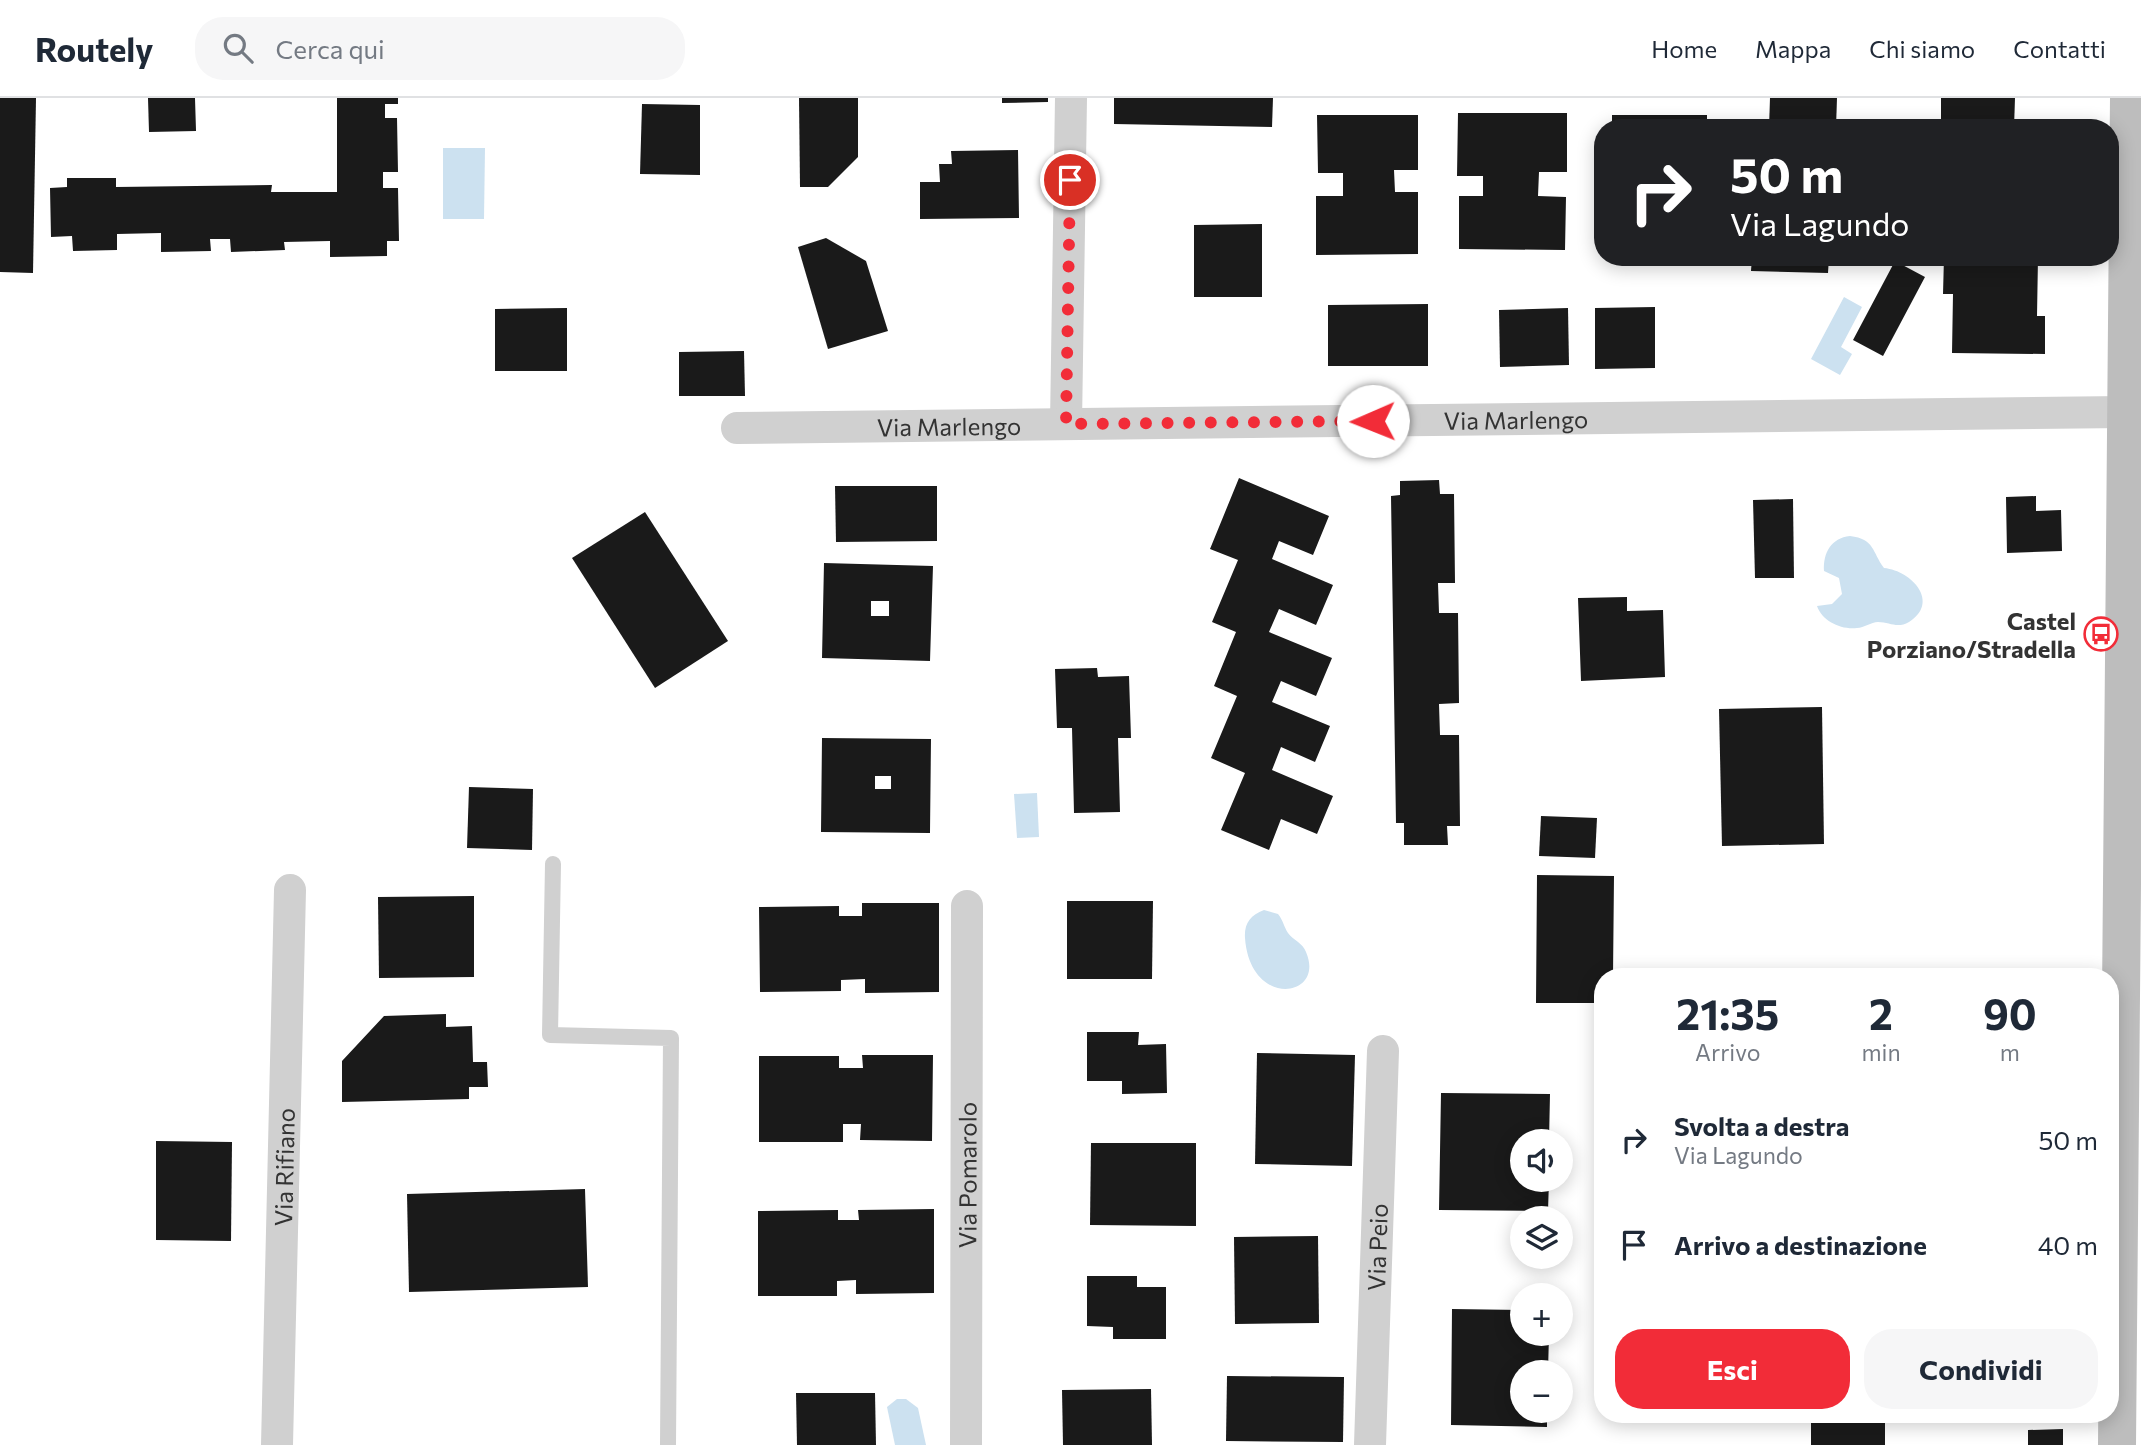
<!DOCTYPE html>
<html lang="it">
<meta charset="utf-8">
<style>
body{margin:0;font-family:Commissioner,sans-serif;background:#f6f6f7;color:#1f2937;height:100vh;display:flex;flex-direction:column;font-size:26px;white-space:nowrap}
*{box-sizing:border-box;margin:0}
p{font-size:23px;color:#747a83}
.icon{flex:none;width:38px;height:38px;fill:none;stroke:currentColor;stroke-width:2;stroke-linecap:round;stroke-linejoin:round}
.map{position:relative;flex:1;overflow:hidden}
.side{position:absolute;left:1594px;top:870px;width:525px;height:455px;display:flex;flex-direction:column;background:#fff;border-radius:28px;box-shadow:0 4px 18px #0003}
.side>*{flex:none}
.top-card{position:absolute;left:1594px;top:21px;width:525px;height:147px;border-radius:28px;box-shadow:0 4px 18px #0003;background:#202124;color:#fff;overflow:hidden}
.controls{position:absolute;left:1510px;top:1031px;display:grid;gap:14px}
.controls a{display:grid;place-items:center;width:63px;height:63px;border-radius:50%;background:#fff;box-shadow:0 4px 18px #0003;font-size:35px}
.pin{position:absolute;display:grid;place-items:center;width:60px;height:60px;color:#fff;margin:-30px;border:4px solid #fff;border-radius:50%;box-shadow:0 2px 7px #0007}
.me{position:absolute;width:77px;margin:-38px;rotate:269deg;stroke-linejoin:round;filter:drop-shadow(0 0 5px #0008)}
.turn{display:flex;align-items:center;gap:24px;height:147px;padding:0 21px;font-size:32px}
.turn .icon{width:91px;height:91px;stroke-width:2.5}
.turn b{display:block;font-size:49px;line-height:60px}
.eta{display:flex;justify-content:space-evenly;align-items:center;height:119px;text-align:center}
.eta b{font-size:42px;font-weight:700;line-height:49px}
.cta{display:flex;gap:14px;margin-top:auto;padding:14px 21px}
.cta a{flex:1;height:80px;border-radius:28px;background:#f22c38;color:#fff;font-size:28px;font-weight:700;line-height:80px;text-align:center}
.cta a+a{background:#f6f6f7;color:#1f2937}
ul{padding:0;list-style:none}
li{display:flex;align-items:center;gap:21px;height:105px;padding:0 21px}
li div{flex:1}
li b{display:block;font-size:26px}
li em{font-style:normal}
header{display:flex;align-items:center;gap:42px;box-sizing:border-box;height:98px;padding:0 35px;background:#fff;border-bottom:2px solid #e0e1e3}
header strong{font-size:33px}
nav{display:flex;gap:38px;margin-inline-start:auto;font-size:24px}
.search{width:490px;height:63px;background:#f6f6f7;display:flex;align-items:center;gap:18px;box-sizing:border-box;padding:0 24px;border-radius:28px;color:#747a83;font-size:26px}
.map>svg:first-child{display:block}
.water{fill:#cce1f0}
.building{fill:#1a1a1a;fill-rule:evenodd}
.lines{fill:none;stroke-linecap:round;stroke-linejoin:round}
.lane{stroke:#d0d0d0;stroke-width:16}
.street{stroke:#d0d0d0;stroke-width:32}
.secondary{stroke:#bdbdbd;stroke-width:38}
.route{stroke:#f22c38;stroke-width:12;stroke-dasharray:0 21.6}
.labels{text-anchor:middle;dominant-baseline:central;stroke-width:7;stroke-linejoin:round;paint-order:stroke}
.street-label{font-size:24px;fill:#333;stroke:#fff}
.poi-label{font-size:24px;font-weight:bold;fill:#333;stroke:#fff;text-anchor:end}
</style>
<header>
<strong>Routely</strong>
<div class="search"><svg class="icon" aria-label="search" viewBox="0 0 24 24"><circle cx="10" cy="10" r="6"/><path d="M15 15l6 6"/></svg>Cerca qui</div>
<nav><a>Home</a><a>Mappa</a><a>Chi siamo</a><a>Contatti</a></nav>
</header>
<div class="map">
<svg width="2141" height="1347" viewBox="0 0 2141 1347">
<rect width="100%" height="100%" fill="#fff"/>
<g class="water">
<path d="M443,50H485L484,121H443Z"/>
<path d="M1844,199L1862,209L1841,249L1852,256L1840,277L1811,261Z"/>
<path d="M1850,438C1875,441 1872,454 1884,470C1913,473 1940,505 1909,524C1897,531 1890,524 1878,524C1871,524 1864,530 1857,530C1841,532 1822,523 1817,508L1832,506L1842,496L1839,480L1824,473C1823,455 1831,440 1850,438Z"/>
<path d="M1037,695L1039,739L1017,740L1014,696Z"/>
<path d="M1264,812L1278,816C1283,822 1284,829 1288,835C1293,842 1303,845 1306,854C1326,900 1250,911 1245,840C1244,826 1250,817 1264,812Z"/>
<path d="M897,1301H906L918,1310L926,1347H895L887,1309Z"/>
</g>
<g class="building">
<path d="M0,0H36L33,175L0,174Z"/>
<path d="M148,0H195L196,33L149,34Z"/>
<path d="M337,0H398V6H385V20H397L398,74H383V90H398L399,143H387V158L330,159V143L284,144L285,152L231,154L230,141H210L211,153L161,154V135L117,136V152L73,153L72,138L51,139L50,90L67,89V80H116V89L272,87L271,94H337Z"/>
<path d="M799,0H858V59L828,89H800Z"/>
<path d="M1002,0H1048V4L1002,5Z"/>
<path d="M1114,0H1273L1272,29L1114,26Z"/>
<path d="M1770,0H1837L1836,30H1769Z"/>
<path d="M1941,0H2015L2014,30H1941Z"/>
<path d="M642,6L700,7V77L640,76Z"/>
<path d="M1458,15H1567V74H1539L1538,98L1566,99L1565,152L1459,151V98H1483V78H1457Z"/>
<path d="M1317,17H1418V72H1394L1395,94H1418V156L1316,157V98H1343V75H1318Z"/>
<rect x="1612" y="17" width="95" height="13"/>
<path d="M1018,52L1019,120L920,121V84H940L939,66H952L951,53Z"/>
<path d="M1262,126V199H1194V127Z"/>
<path d="M826,140L866,163L888,233L828,251L798,149Z"/>
<path d="M1752,159H1829L1828,175L1751,173Z"/>
<path d="M1944,159H2038L2037,218H2045V256L1952,255L1953,196H1943Z"/>
<path d="M1895,163L1925,179L1883,258L1853,242Z"/>
<path d="M1428,206V268H1328V207Z"/>
<path d="M1655,209V270L1595,271V210Z"/>
<path d="M567,210V273H495V211Z"/>
<path d="M1568,210L1569,267L1500,269L1499,212Z"/>
<path d="M744,253L745,298H679V254Z"/>
<path d="M1239,380L1329,418L1313,457L1279,443L1272,461L1333,487L1316,527L1279,511L1269,534L1332,560L1316,598L1281,583L1272,604L1330,628L1315,664L1281,649L1272,672L1333,698L1317,736L1281,721L1269,752L1221,732L1245,675L1211,660L1237,598L1214,588L1236,534L1212,524L1238,462L1210,451Z"/>
<path d="M1439,382L1440,396H1454L1455,485H1438L1439,515H1458L1459,605L1439,606L1440,637H1459L1460,728H1447L1448,747H1404V725H1396L1391,398L1400,397V383Z"/>
<path d="M835,388H937V443L836,444Z"/>
<path d="M2036,398V413L2061,412L2062,453L2007,455L2006,399Z"/>
<path d="M1793,401L1794,480H1755L1753,402Z"/>
<path d="M645,414L728,543L655,590L572,460Z"/>
<path d="M824,465L933,468L930,563L822,560ZM871,503H889V518H871Z"/>
<path d="M1627,499V513L1663,512L1665,579L1581,583L1578,500Z"/>
<path d="M1097,570L1098,579L1129,578L1131,640H1118L1120,714L1074,715L1072,630H1057L1055,571Z"/>
<path d="M1822,609L1824,746L1722,748L1719,611Z"/>
<path d="M822,640L931,641L930,735L821,734ZM875,678H891V691H875Z"/>
<path d="M469,689L533,691L532,752L467,750Z"/>
<path d="M1541,718L1597,720L1595,760L1539,758Z"/>
<path d="M1537,777L1614,778L1613,878H1603V905H1536Z"/>
<path d="M474,798V879L379,880L378,799Z"/>
<path d="M1067,803H1153L1152,881H1067Z"/>
<path d="M862,805H939V894L865,895V881L841,882V893L760,894L759,809L839,808V818H862Z"/>
<path d="M446,916V929L472,928L473,964H487L488,989H469V1001L342,1004V963L384,918Z"/>
<path d="M1087,934H1139L1138,947L1166,946L1167,995L1122,996V983H1087Z"/>
<path d="M1257,955L1355,957L1352,1068L1255,1066Z"/>
<path d="M862,957H933L932,1043L860,1042L861,1026H843V1044H759V958H839V970H863Z"/>
<path d="M1441,995L1550,996L1549,1043H1522V1082H1549L1548,1113L1439,1112Z"/>
<rect x="1596" y="1006" width="7" height="135"/>
<path d="M156,1043L232,1044L231,1143L156,1142Z"/>
<path d="M1091,1045H1196V1128L1090,1127Z"/>
<path d="M585,1091L588,1189L409,1194L407,1096Z"/>
<path d="M934,1111V1195L856,1196V1182L837,1183V1198H758V1113L838,1112V1122H859L858,1112Z"/>
<path d="M1318,1138L1319,1225L1235,1226L1234,1139Z"/>
<path d="M1087,1178H1137V1189H1166V1241H1113V1229L1087,1228Z"/>
<path d="M1452,1211L1522,1212V1236H1549L1548,1274H1522V1312H1547V1329L1451,1327Z"/>
<path d="M1227,1278L1344,1279L1343,1344L1226,1343Z"/>
<path d="M1151,1291L1152,1347H1063L1062,1292Z"/>
<path d="M796,1295H875L876,1347H797Z"/>
<rect x="1811" y="1316" width="74" height="31"/>
<path d="M2063,1331V1347H2028V1332Z"/>
</g>
<g class="lines">
<path class="lane" d="M553,766L550,937L671,940L668,1347"/>
<g class="street">
<path d="M1066,326L1071,0"/>
<path id="s1" d="M737,330L2125,314"/>
<path id="s2" d="M277,1347L290,792"/>
<path id="s3" d="M966,1347L967,808"/>
<path id="s4" d="M1370,1347L1383,953"/>
</g>
<path class="secondary" d="M2117,1347L2129,0"/>
</g>
<g class="lines">
<path class="route" d="M1070,82L1066,326L1373,323"/>
</g>
<defs>
<symbol id="bus-ring" viewBox="-11 -11 22 22"><circle r="9.5" fill="#fff" stroke="#f22c38" stroke-width="1.5"/><path d="M-5-6H5V4H4V6H2V4H-2V6H-4V4H-5ZM-3.5-4V0h7V-4ZM-3.5 1.2v1.5H-2V1.2ZM2 1.2v1.5H3.5V1.2Z" fill="#f22c38"/></symbol>
</defs>
<g fill-rule="evenodd">
<use href="#bus-ring" x="2082" y="517" width="38" height="38"/>
</g>
<g class="labels">
<g class="street-label">
<text stroke="none"><textPath href="#s1" startOffset="779">Via Marlengo</textPath></text>
<text stroke="none"><textPath href="#s1" startOffset="212">Via Marlengo</textPath></text>
<text stroke="none"><textPath href="#s2" startOffset="278">Via Rifiano</textPath></text>
<text stroke="none"><textPath href="#s3" startOffset="270">Via Pomarolo</textPath></text>
<text stroke="none"><textPath href="#s4" startOffset="198">Via Peio</textPath></text>
</g>
<g class="poi-label">
<text x="2076" y="522">Castel<tspan x="2076" dy="28">Porziano/Stradella</tspan></text>
</g>
</g>
</svg>
<div class="controls">
<a><svg class="icon" aria-label="sound" viewBox="0 0 24 24"><path d="M4 9h4l5-4v14l-5-4H4zM17 9q2 3 0 6"/></svg></a>
<a><svg class="icon" aria-label="layers" viewBox="0 0 24 24"><path d="M12 4l9 5-9 5-9-5zM3 14l9 5 9-5"/></svg></a>
<a>+</a>
<a>−</a>
</div>
<div class="pin" style="left:1070px;top:82px;background:#d93025"><svg class="icon" aria-label="arrive" viewBox="0 0 24 24"><path d="M6 21V4h12l-3 4 3 4H6"/></svg></div>
<svg class="me" style="left:1373px;top:323px" viewBox="-20 -20 40 40"><circle r="19" fill="#fff"/><path d="M0-13L10 11 0 6-10 11z" fill="#f22c38"/></svg>
<div class="top-card">
<div class="turn"><svg class="icon" aria-label="right" viewBox="0 0 24 24"><path d="M7 20v-9h11M14 6l5 5-5 5"/></svg><div><b>50 m</b>Via Lagundo</div></div>
</div>
<section class="side">
<div class="eta">
<div><b>21:35</b><p>Arrivo</p></div>
<div><b>2</b><p>min</p></div>
<div><b>90</b><p>m</p></div>
</div>
<ul>
<li><svg class="icon" aria-label="right" viewBox="0 0 24 24"><path d="M7 20v-9h11M14 6l5 5-5 5"/></svg><div><b>Svolta a destra</b><p>Via Lagundo</p></div><em>50 m</em></li>
<li><svg class="icon" aria-label="arrive" viewBox="0 0 24 24"><path d="M6 21V4h12l-3 4 3 4H6"/></svg><div><b>Arrivo a destinazione</b></div><em>40 m</em></li>
</ul>
<div class="cta"><a>Esci</a><a>Condividi</a></div>
</section>
</div>
